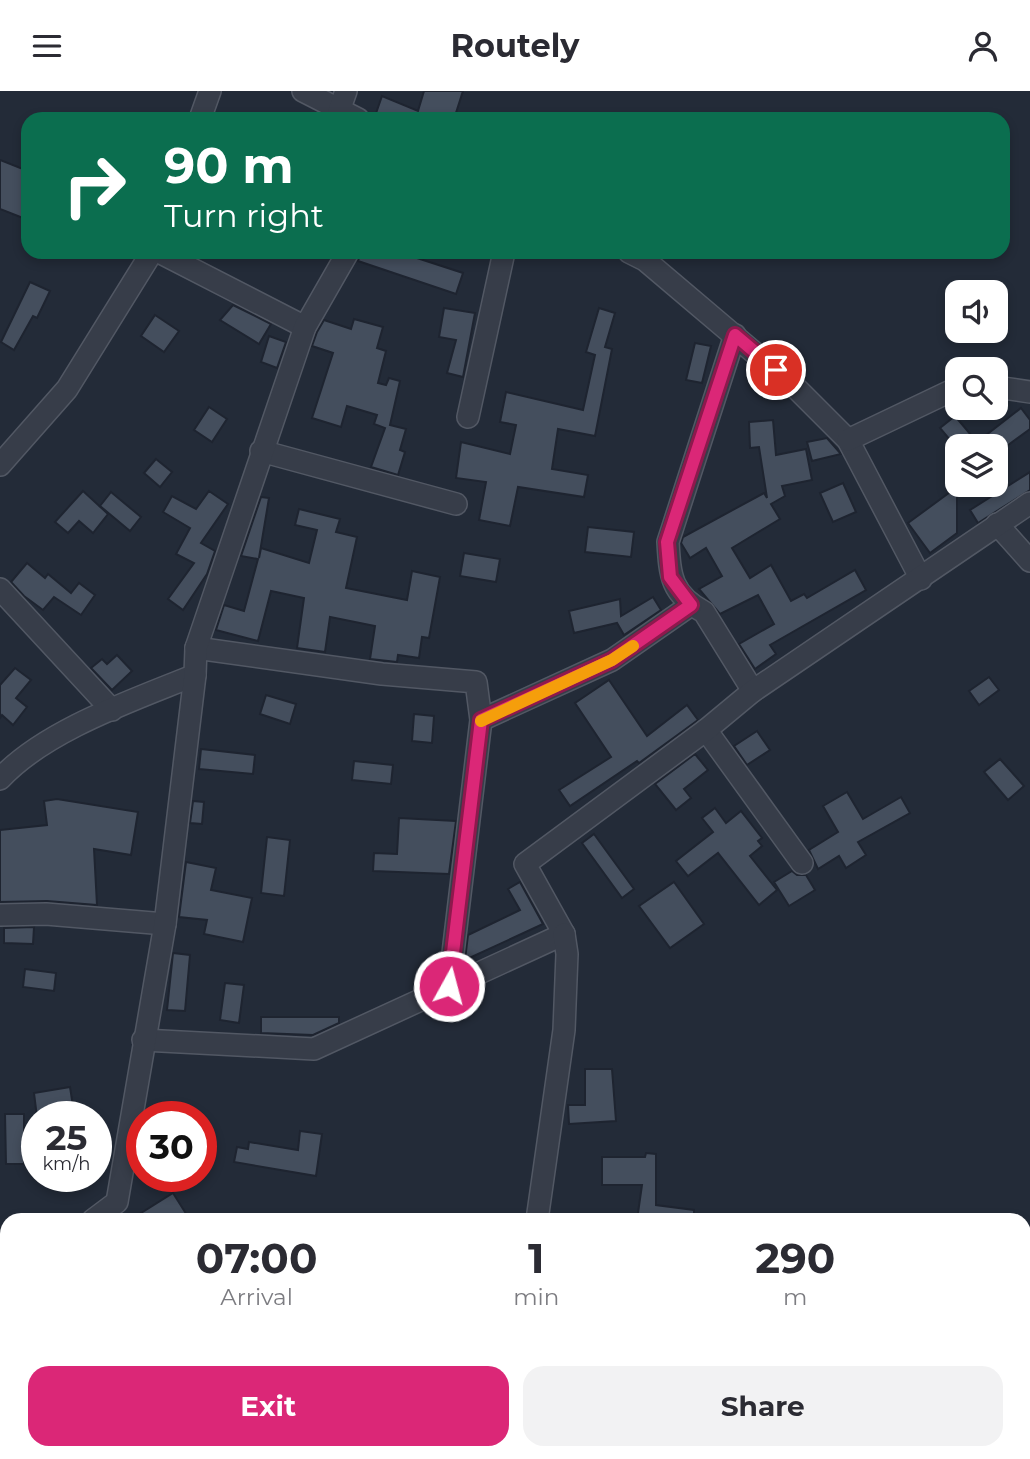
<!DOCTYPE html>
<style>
body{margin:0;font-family:Montserrat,sans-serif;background:#f2f2f3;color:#2b2b33;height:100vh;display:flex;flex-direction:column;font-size:26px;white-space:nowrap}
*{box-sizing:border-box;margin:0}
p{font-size:23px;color:#7c7c81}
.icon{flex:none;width:38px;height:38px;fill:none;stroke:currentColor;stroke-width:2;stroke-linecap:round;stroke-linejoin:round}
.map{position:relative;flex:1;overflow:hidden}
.sheet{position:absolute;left:0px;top:1122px;width:1031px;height:247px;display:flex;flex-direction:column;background:#fff;border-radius:21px 21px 0 0;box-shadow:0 4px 10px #0003}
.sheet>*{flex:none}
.top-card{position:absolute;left:21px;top:21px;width:989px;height:147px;border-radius:21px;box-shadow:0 4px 10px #0003;background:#0b6e4f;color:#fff;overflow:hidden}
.tools{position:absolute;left:945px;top:189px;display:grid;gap:14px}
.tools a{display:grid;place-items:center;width:63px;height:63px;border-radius:14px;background:#fff;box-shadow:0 4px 10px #0003;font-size:35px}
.speed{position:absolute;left:21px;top:1010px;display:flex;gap:14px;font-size:35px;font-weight:700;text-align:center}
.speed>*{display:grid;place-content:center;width:91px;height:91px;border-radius:50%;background:#fff;box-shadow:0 4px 10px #0003;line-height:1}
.speed small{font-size:18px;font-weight:400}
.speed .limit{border:10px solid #d22;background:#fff;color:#111}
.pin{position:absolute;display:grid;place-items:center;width:60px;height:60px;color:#fff;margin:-30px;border:4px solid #fff;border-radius:50%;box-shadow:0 2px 7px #0007}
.me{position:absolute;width:77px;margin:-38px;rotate:7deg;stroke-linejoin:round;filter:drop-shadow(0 0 5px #0008)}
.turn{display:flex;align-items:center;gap:24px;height:147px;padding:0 28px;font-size:32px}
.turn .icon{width:91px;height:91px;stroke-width:2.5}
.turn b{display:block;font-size:49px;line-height:60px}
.eta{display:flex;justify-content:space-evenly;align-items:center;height:119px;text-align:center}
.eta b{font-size:42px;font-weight:700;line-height:49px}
.button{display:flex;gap:14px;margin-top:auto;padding:14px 28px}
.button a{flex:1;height:80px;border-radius:21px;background:#db2777;color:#fff;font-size:28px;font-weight:700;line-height:80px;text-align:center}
.button a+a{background:#f2f2f3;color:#2b2b33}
header{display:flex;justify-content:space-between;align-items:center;height:91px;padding:0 28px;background:#fff;font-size:32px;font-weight:700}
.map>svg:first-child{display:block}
.building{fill:#444e5d;stroke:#1e2430;stroke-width:2}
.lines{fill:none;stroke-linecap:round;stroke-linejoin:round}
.street-casing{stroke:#525864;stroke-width:24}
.street{stroke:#373d49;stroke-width:21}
.route-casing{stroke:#8e194d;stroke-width:18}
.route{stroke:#db2777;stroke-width:12}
.slow{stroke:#f59e0b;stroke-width:12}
</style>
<header><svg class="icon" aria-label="menu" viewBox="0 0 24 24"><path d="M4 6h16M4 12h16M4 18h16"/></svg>Routely<svg class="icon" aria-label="person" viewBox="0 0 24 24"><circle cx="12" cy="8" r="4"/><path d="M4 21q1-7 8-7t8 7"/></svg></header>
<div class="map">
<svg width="1030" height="1368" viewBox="0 0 1030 1368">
<rect width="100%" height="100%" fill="#232b38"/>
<g class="building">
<path d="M424,0H463L454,28H374L382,5L418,20Z"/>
<path d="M0,69L28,80V129L0,118Z"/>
<path d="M361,161H409L408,164L463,182L456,203L358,170Z"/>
<path d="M30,191L50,200L37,227L33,225L14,259L1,251Z"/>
<path d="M233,214L271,233L259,253L220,229Z"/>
<path d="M444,217L475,222L463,286L447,282L456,249L439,246Z"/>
<path d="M599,217L615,222L605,256L612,258L595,345L558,338L552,378L588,384L584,406L518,396L510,435L479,429L486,391L456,387L461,351L510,363L516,334L500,331L506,301L583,319L595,264L586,261Z"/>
<path d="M155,224L179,240L164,261L141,245Z"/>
<path d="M354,228L383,236L377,257L386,260L378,292L386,294L389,287L400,290L390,334L406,338L400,359L405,361L398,384L371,376L385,337L374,333L377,324L347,315L341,336L312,327L333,262L312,255L317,241L324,229L351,238Z"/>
<path d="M269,245L286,251L277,277L261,271Z"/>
<path d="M695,252L711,255L702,292L686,289Z"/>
<path d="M209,316L227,328L212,351L194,339Z"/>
<path d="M1021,317L1030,329V338L996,363V355H955L940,337L955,325L977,351Z"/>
<path d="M773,329L776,364L806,358L812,389L782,395L785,405L771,413L780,428L732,457L750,487L771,474L791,510L804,503L807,507L855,479L866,499L770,554L776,563L755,578L739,553L774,533L758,504L720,523L699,498L722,485L706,457L690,467L681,452L683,446L764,402L767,407L759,356L750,357L749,331Z"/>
<path d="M827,347L841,363L812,370L807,351Z"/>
<path d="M156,368L172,381L160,396L144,382Z"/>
<path d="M1030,381V399L978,432L970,419Z"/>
<path d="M843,392L856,421L833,431L820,402Z"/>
<path d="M957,396V442L930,462L908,432Z"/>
<path d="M83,400L108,423L93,442L79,430L68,442L55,431Z"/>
<path d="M209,400L228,413L201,452L215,460L207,483L183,519L168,508L194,472L176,463L190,437L163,421L172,405L196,418Z"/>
<path d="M111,401L141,426L130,440L100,415Z"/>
<path d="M261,406L269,407L259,467L261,457L309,472L317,439L295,434L299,418L340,428L336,441L357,446L346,497L407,509L412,480L440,486L429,547L422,546L419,567L398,564L397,571L370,568L375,535L330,526L325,561L297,557L304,507L271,500L258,550L216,539L224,514L244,520L258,468L241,465Z"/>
<path d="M588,436L634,441L631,466L585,461Z"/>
<path d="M464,462L500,468L496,491L460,485Z"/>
<path d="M27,472L45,487L48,483L71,502L79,492L95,504L81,524L54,506L43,519L24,505L11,491Z"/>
<path d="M653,506L661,519L624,544L617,532L574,542L569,520L620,508L621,525Z"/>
<path d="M117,564L132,580L112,599L91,577L102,568L107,573Z"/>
<path d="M15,577L31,589L16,607L27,616L13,634L2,624L0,627V594Z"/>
<path d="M989,586L999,599L979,614L969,600Z"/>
<path d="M609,589L647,645L687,614L698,629L639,672L637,670L570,715L559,699L611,666L575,612Z"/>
<path d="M266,604L296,613L290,633L260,623Z"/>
<path d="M414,623L434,625L432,652L412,650Z"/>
<path d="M757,640L770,659L747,674L734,655Z"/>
<path d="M201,658L255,664L253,683L199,678Z"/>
<path d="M695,663L708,679L684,698L691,707L676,719L655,693Z"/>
<path d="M1000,668L1024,695L1008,709L984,681Z"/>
<path d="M354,670L393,674L391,693L352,689Z"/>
<path d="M847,701L863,728L901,706L910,722L858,751L866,764L846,777L839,765L818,778L809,759L838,741L823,715Z"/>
<path d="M57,708L138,721L131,764L94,758L97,814L47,810L0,811V739L47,734L44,710Z"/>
<path d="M193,710L204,711L202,733L190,732Z"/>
<path d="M715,717L726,732L741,720L762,747L758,750L762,755L750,765L777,799L759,814L718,762L688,785L676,770L713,741L702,727Z"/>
<path d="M399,727L456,730L449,783L373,780L374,762L397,763Z"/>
<path d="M594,743L634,798L622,807L582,752Z"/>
<path d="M267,746L290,749L284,805L261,802Z"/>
<path d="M186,771L216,777L211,799L252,807L243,851L204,843L207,829L179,826Z"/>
<path d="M792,780L797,784H806L815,799L789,815L774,791Z"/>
<path d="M520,791L543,833L465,869L468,844L520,819L508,798Z"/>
<path d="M674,791L704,833L670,857L639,815Z"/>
<path d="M34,836L33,853L4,852V837Z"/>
<path d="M173,862L190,864L185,920L167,919Z"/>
<path d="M25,878L56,882L54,900L23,896Z"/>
<path d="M225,892L244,894L239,932L220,929Z"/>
<path d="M261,926H339V932L313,944L261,942Z"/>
<path d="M585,978H612L616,1030L569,1033L568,1014H585Z"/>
<path d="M70,996L73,1015L57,1017L59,1026H37L34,1002Z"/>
<path d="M5,1023H24V1073H6Z"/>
<path d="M300,1040L322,1043L316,1085L234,1071L237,1056L248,1058L249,1051L298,1059Z"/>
<path d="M646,1062L656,1063V1114L694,1119V1129H637L642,1094H602V1066H645Z"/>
<path d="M173,1102L190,1129H130Z"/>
</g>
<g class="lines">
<defs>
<g id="street">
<path d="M303,0L358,28"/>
<path d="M339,20L346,0"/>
<path d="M200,28L210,0"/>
<path d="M159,161L305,236"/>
<path d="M629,161L645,169L796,297L848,349L921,488"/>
<path d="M735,244L668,451C670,485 671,503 704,521L753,600"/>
<path d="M996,296L1030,301"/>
<path d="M468,326L504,161"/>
<path d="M848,349L957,297"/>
<path d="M261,360L456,413"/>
<path d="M0,374L67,298L152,161"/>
<path d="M997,433L1030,470"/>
<path d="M0,498L112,619"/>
<path d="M196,557L382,583L476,591L481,629L449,895"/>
<path d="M481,629L612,569L691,514"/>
<path d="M706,639L802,772"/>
<path d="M0,688C45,639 134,609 195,584"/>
<path d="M0,824L46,823L165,833"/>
<path d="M143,949L314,958L564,843L525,773L706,639L753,600L1030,412"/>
<path d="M93,1129L117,1111L165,833L195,584L196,557L305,236L348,161"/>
<path d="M537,1129L564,939L567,863L564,843"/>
<path d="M0,1199L7,1194"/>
</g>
</defs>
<use href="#street" class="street-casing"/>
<use href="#street" class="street"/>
</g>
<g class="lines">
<defs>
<path id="route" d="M449,895L481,629L612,569L691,514L670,486L667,451L735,244L776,279"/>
</defs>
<use href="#route" class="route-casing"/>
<use href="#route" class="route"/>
<path class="slow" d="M481,630L612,569L633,555"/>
</g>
</svg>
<div class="tools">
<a><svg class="icon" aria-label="sound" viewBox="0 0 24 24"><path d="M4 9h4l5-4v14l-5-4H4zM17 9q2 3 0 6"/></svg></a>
<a><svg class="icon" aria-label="search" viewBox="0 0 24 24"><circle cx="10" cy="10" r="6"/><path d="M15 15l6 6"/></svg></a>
<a><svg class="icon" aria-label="layers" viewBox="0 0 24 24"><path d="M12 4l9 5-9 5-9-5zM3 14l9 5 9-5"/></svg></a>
</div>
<div class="speed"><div>25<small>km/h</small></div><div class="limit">30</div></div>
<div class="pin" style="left:776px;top:279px;background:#d93025"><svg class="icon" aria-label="arrive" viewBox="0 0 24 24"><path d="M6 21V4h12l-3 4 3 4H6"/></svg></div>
<svg class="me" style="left:449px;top:895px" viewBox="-20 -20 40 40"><circle r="17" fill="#db2777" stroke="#fff" stroke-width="3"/><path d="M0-11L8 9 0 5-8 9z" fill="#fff"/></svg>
<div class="top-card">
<div class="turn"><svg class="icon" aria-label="right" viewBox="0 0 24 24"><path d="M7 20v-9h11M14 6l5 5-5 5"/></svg><div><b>90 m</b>Turn right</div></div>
</div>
<section class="sheet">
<div class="eta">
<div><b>07:00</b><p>Arrival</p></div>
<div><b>1</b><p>min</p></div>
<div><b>290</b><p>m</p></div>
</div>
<div class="button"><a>Exit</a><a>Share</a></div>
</section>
</div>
